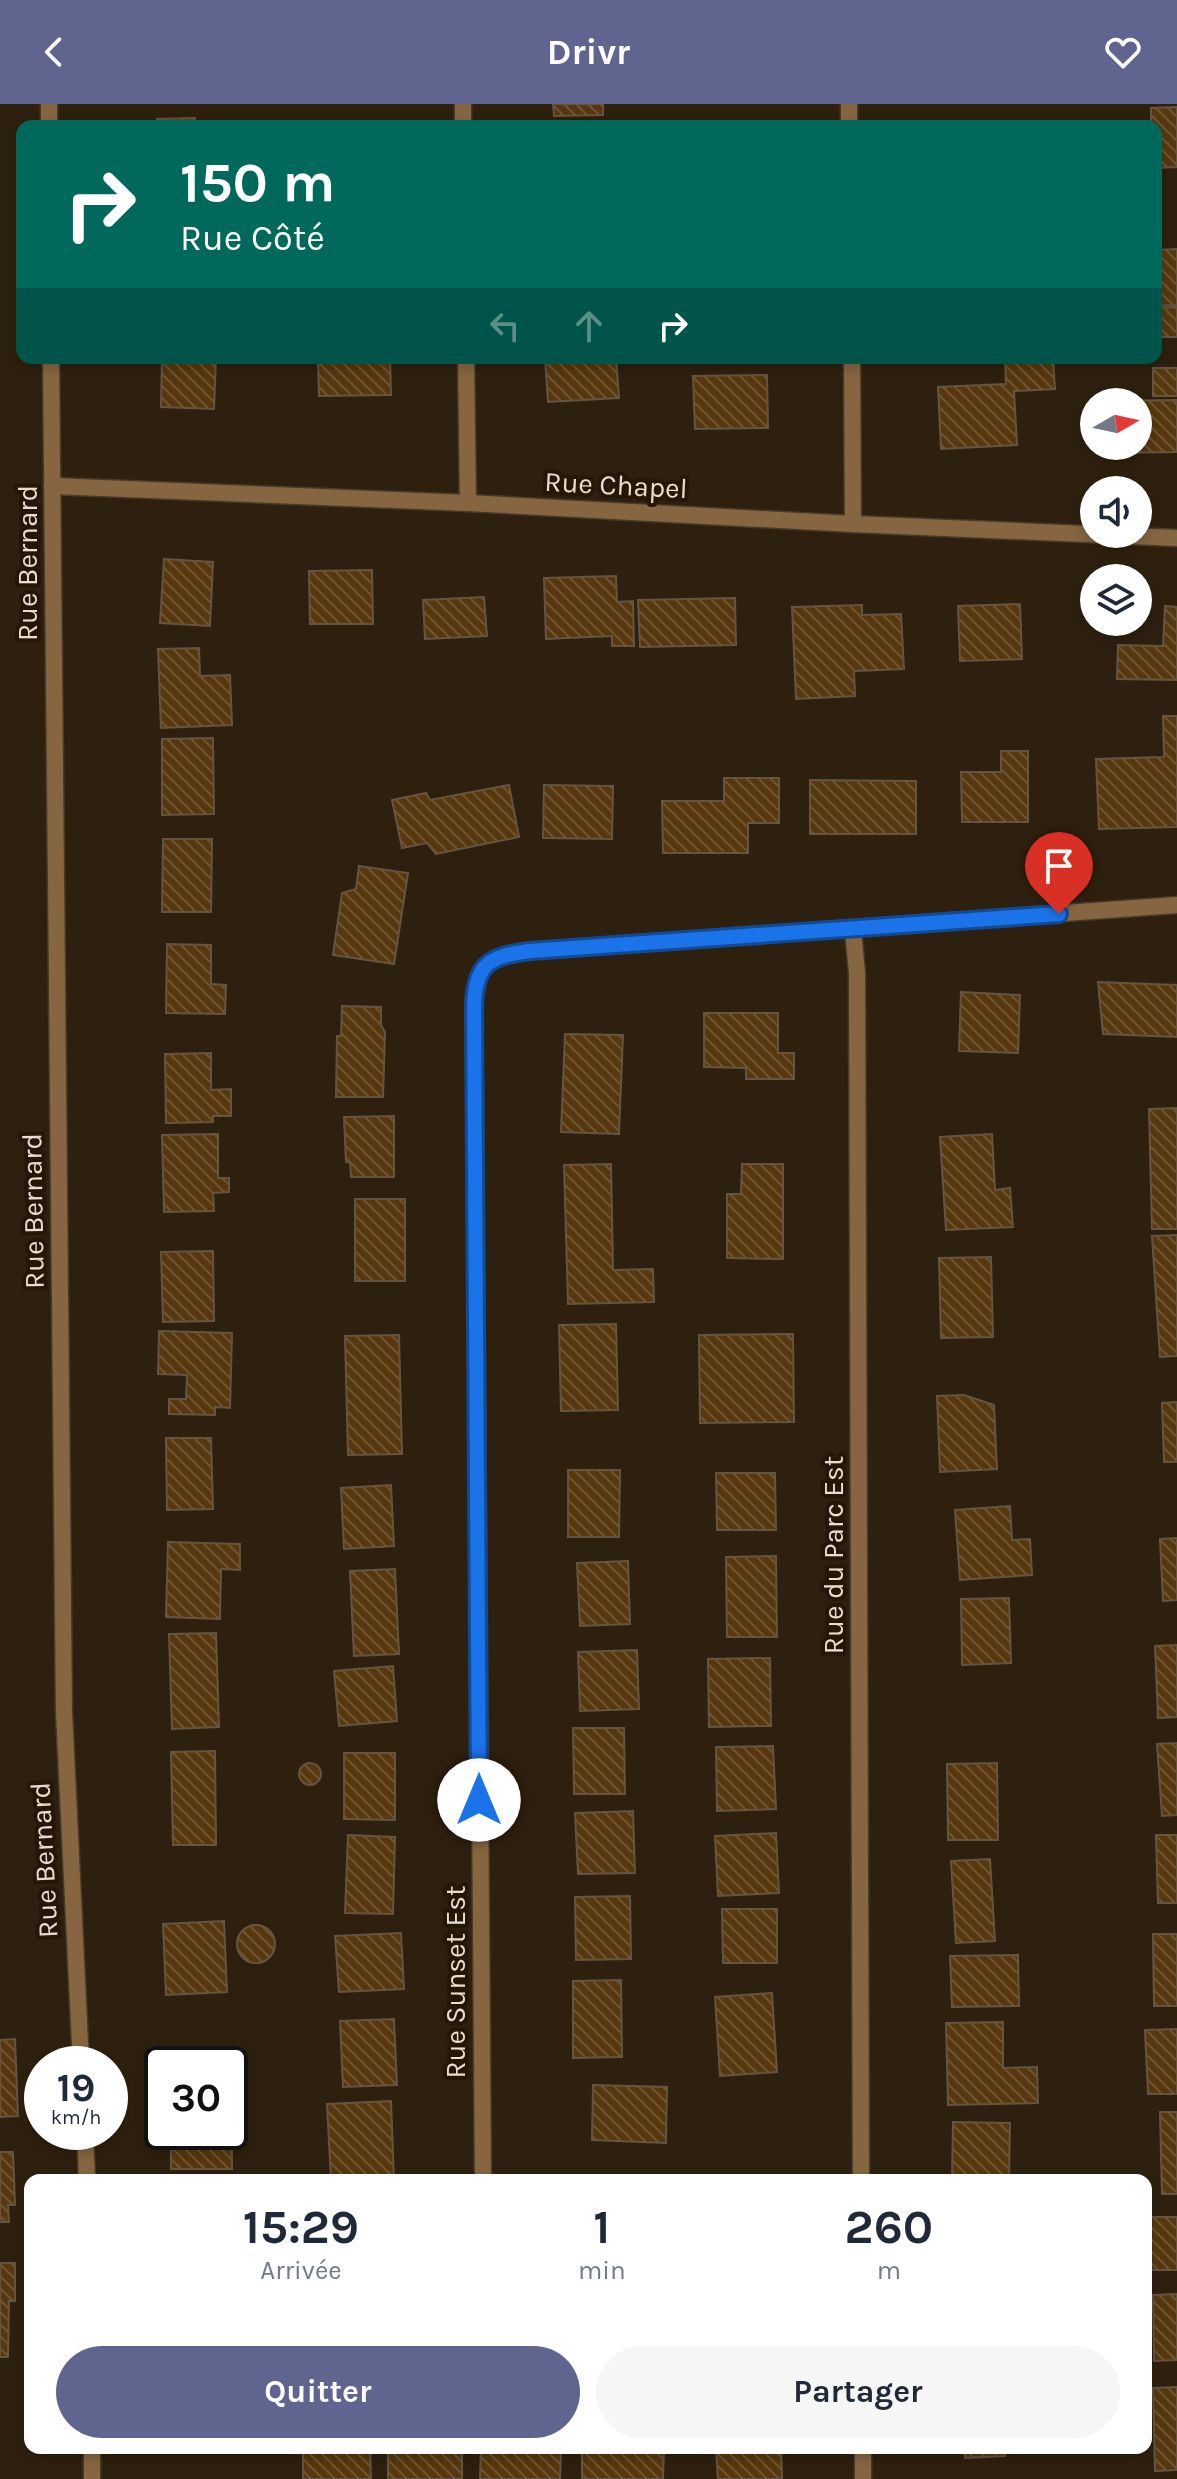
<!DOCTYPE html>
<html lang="fr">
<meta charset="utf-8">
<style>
body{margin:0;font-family:Karla,sans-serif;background:#f6f6f7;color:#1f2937;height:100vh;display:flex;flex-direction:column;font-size:30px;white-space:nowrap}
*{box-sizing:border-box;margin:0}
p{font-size:26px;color:#747a83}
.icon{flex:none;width:44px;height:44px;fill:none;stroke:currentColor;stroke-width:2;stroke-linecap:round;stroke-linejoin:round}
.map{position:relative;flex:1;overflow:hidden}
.details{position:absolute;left:24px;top:2070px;width:1128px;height:280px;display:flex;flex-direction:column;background:#fff;border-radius:16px;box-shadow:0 4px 12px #0003}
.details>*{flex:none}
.hud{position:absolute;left:16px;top:16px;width:1146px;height:244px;border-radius:16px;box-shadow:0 4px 12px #0003;background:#00695c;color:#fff;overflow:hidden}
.needle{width:52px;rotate:81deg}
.tools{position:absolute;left:1080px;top:284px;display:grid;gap:16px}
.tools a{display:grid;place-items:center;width:72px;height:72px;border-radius:50%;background:#fff;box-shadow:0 4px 12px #0003;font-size:40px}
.speed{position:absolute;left:24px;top:1942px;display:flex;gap:16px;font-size:40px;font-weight:700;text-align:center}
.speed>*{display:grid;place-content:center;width:104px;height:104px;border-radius:50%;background:#fff;box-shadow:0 4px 12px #0003;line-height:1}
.speed small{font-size:20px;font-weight:400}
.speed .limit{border:4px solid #111;border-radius:12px;background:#fff;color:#111}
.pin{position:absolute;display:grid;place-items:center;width:68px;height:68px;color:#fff;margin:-82px -34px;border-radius:50% 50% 50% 0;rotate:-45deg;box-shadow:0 0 8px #0007}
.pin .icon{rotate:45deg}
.me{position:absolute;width:88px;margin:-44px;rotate:0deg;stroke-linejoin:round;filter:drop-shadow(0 0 6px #0008)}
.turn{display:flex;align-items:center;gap:28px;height:168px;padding:0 32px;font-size:36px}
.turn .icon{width:104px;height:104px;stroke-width:2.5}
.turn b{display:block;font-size:56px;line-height:68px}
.lanes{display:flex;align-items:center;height:76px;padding:0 32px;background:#0003;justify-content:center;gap:40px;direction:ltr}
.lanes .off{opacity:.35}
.eta{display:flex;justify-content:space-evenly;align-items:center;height:136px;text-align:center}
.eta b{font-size:48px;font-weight:700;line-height:56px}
.cta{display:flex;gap:16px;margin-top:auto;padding:16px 32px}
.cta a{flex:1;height:92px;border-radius:48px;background:#60658f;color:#fff;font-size:32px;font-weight:700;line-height:92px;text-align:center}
.cta a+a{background:#f6f6f7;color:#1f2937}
header{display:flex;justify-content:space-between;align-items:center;height:104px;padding:0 32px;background:#60658f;color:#fff;font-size:36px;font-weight:700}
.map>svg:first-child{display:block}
.building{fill:url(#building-back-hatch);stroke:#655441;stroke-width:2}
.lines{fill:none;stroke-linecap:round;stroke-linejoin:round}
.minor-casing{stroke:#483a29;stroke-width:19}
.minor{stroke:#866641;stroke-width:16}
.route-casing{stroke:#114b97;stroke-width:20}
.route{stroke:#1a73e8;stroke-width:14}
.labels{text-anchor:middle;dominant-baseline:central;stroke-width:8;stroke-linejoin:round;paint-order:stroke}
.street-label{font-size:28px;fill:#e7ddd2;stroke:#251605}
</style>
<header><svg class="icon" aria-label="back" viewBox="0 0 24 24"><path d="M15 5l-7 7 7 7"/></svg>Drivr<svg class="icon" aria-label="heart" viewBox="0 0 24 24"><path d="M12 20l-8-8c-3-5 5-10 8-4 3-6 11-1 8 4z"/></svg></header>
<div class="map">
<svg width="1177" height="2375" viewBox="0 0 1177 2375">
<defs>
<pattern id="building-back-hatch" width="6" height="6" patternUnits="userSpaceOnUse" patternTransform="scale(2)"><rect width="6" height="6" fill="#57380e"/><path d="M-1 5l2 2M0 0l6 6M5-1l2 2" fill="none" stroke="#6f5430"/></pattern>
</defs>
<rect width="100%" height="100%" fill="#2e200e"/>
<g class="building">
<path d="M553,0H603V11L554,12Z"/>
<path d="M1177,3V63L1156,64V22H1151V4Z"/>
<path d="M195,14V22H157V15Z"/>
<path d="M1177,145V201L1156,202V146Z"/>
<path d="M1177,203V233H1156V204Z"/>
<path d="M162,254H216L214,305L161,303Z"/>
<path d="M318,254H390L391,291L319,292Z"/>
<path d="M545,254H616L619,294L548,298Z"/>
<path d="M1005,254H1053L1055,285L1014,287L1017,341L941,345L938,283L1006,280Z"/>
<rect x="1153" y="264" width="24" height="28"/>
<path d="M767,271L768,324L695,325L693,272Z"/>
<path d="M1177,296V348L1110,349V342H1138V298L1109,297Z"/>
<path d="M164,455L213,458L210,522L160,519Z"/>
<path d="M372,466L373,520H310L309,467Z"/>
<path d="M616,472L617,498L633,497L634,542H612V532L546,535L544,474Z"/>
<path d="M484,493L487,532L425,535L423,496Z"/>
<path d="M735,494L736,541L640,543L638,496Z"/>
<path d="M1020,500L1022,555L960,557L958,502Z"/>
<path d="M862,501V511L901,510L904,565L854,567L855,592L796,595L792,503Z"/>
<path d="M1165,502L1177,503V576L1117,575L1118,541L1163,542Z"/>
<path d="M199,544L200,572L230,571L232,621L161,624L158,545Z"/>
<path d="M1163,612H1177V723L1099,725L1096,655L1164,653Z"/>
<path d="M213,634L214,710L162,711V635Z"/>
<path d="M1001,647H1028V718H962L961,668H1001Z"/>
<path d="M724,674H779V719H748V749H663L662,697H724Z"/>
<path d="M810,676L916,677V730H810Z"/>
<path d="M509,681L519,733L436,750L427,739L402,744L392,696L426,689L430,696Z"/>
<path d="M544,681L613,682L612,735L543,734Z"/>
<path d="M163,735H212L211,808H162Z"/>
<path d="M359,762L408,769L394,860L333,851L342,789L356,785Z"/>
<path d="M167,840L211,841V880L226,881L225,910L166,909Z"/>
<path d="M1098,878L1177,881V933L1103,930Z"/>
<path d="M961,888L1020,891L1018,949L959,947Z"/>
<path d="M342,902L381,903V921L385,928L383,993H336L337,932H341Z"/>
<path d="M704,909H778V949H794V975H746V964L704,963Z"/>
<path d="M565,930L623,931L619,1030L561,1028Z"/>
<path d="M211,949V986L231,985V1012H213V1018L166,1019L165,950Z"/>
<path d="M1177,1004V1125H1152L1149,1005Z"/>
<path d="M394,1012V1073H351L350,1058H346L344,1013Z"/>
<path d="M218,1030V1074H229V1088L213,1089L214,1107L164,1108L162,1031Z"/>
<path d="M992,1030L995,1086L1010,1084L1013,1123L946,1126L940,1033Z"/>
<path d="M611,1060L613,1166L653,1165L654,1198L568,1200L564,1061Z"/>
<path d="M742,1060H783V1155L727,1154V1090H741Z"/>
<rect x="355" y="1095" width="50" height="82"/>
<path d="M1177,1131V1252L1160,1253L1152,1132Z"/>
<path d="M213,1147L214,1217L163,1218L161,1148Z"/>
<path d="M991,1153L993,1233L941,1234L939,1154Z"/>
<path d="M616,1220L618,1306L561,1307L559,1221Z"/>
<path d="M159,1227L232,1229L230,1304L215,1303V1311L169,1310V1295H186L187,1271L158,1270Z"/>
<path d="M793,1230L794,1318L700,1319L699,1231Z"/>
<path d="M399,1231L402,1350L348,1351L345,1232Z"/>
<path d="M964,1291L994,1301L997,1365L940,1368L937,1292Z"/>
<path d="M1177,1298V1358H1164L1162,1299Z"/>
<path d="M166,1334H211L213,1405L167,1406Z"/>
<path d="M568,1366H620L619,1433H568Z"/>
<path d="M716,1369H775L776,1426H717Z"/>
<path d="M391,1381L394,1442L344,1445L341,1384Z"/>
<path d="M1010,1402L1012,1436L1030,1435L1032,1471L960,1476L955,1406Z"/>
<path d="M1177,1434V1496L1163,1497L1160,1435Z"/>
<path d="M168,1438L240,1440V1466L221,1465L220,1515L166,1513Z"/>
<path d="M776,1452L777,1533H727L726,1453Z"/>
<path d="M628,1457L630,1520L580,1522L577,1459Z"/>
<path d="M395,1465L399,1550L354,1552L350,1467Z"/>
<path d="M1009,1494L1011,1559L962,1561L961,1495Z"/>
<path d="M216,1529L219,1623L172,1625L169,1530Z"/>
<path d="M1177,1541V1613L1158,1614L1155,1542Z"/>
<path d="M637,1546L639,1605L580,1607L578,1548Z"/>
<path d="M770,1554L771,1622L709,1623L708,1555Z"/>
<path d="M393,1562L397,1617L339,1622L334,1567Z"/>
<path d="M573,1624H624L625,1690H574Z"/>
<path d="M1177,1639V1711L1162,1712L1157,1640Z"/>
<path d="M773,1642L776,1705L717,1707L716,1643Z"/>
<path d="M215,1647L216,1741H173L171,1648Z"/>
<path d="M344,1649H395V1716L344,1715Z"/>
<circle cx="310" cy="1670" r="11"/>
<path d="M997,1659L998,1736H948L947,1660Z"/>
<path d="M633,1707L635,1769L578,1770L575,1709Z"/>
<path d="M776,1729L779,1789L718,1792L715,1732Z"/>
<path d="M348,1731L395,1733L393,1810L345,1809Z"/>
<path d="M1156,1731H1177V1799H1158Z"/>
<path d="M990,1755L995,1837L956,1839L951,1757Z"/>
<path d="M630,1792L631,1855L576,1856L575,1793Z"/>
<path d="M722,1805H777V1859H723Z"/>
<path d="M224,1817L227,1888L166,1891L163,1820Z"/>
<circle cx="256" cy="1840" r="19"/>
<path d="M401,1829L404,1885L339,1888L335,1832Z"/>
<path d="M1153,1830H1177V1902H1154Z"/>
<path d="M1018,1851L1019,1902L952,1903L950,1852Z"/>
<path d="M621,1876L622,1953L573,1954V1877Z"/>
<path d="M772,1889L777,1968L720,1972L715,1893Z"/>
<path d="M394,1915L397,1981L343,1983L340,1917Z"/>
<path d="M1003,1918V1964L1037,1963L1038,1999L948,2001L946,1919Z"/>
<path d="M1177,1925V1990H1148L1145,1926Z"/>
<path d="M15,1935L18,2012L0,2013V1936Z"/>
<path d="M177,1945H231L232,2065H171V2028H230V1960H177Z"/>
<path d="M593,1981L667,1983L666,2039L592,2036Z"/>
<path d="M391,1997L394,2076H331L327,2000Z"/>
<path d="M1160,2008H1177V2090H1162Z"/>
<path d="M953,2018L1010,2019L1009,2076H952Z"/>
<path d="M0,2048H13L15,2101H8L9,2118H0Z"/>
<rect x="1146" y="2113" width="31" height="53"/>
<path d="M0,2159H15V2197H9L8,2253H0Z"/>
<path d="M1177,2190V2256L1154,2257L1153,2191Z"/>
<path d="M1177,2283V2366L1155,2367L1153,2284Z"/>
<path d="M303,2344H370L371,2375H303Z"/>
<rect x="388" y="2344" width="74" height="31"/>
<path d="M481,2344H561L560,2375H480Z"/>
<path d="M582,2344H664L663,2375H582Z"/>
<path d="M716,2344H781L782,2375H718Z"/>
<path d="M965,2344H1005V2352L965,2354Z"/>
</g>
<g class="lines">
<defs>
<g id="minor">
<path d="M49,0V22"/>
<path d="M463,0V22"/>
<path d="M849,0V22"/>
<path d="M51,254L64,1608L81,1960"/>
<path d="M466,254L468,399"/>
<path d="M852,254L853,420"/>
<path d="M52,382L468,399L853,420L1177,434"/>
<path d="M853,826L857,869L861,2076"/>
<path d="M85,2028L87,2076"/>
<path d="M483,2076L474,903C475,860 490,852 530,847L1177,801"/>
<path d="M92,2344V2375"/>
<path d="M863,2344V2375"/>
</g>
</defs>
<use href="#minor" class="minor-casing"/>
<use href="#minor" class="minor"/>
</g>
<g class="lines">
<defs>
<path id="route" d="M479,1696L474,903C475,859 490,852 530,847L1059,810"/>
</defs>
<use href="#route" class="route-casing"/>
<use href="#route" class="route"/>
</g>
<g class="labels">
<g class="street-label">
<text transform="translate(616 381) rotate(3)">Rue Chapel</text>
<text transform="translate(27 459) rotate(-90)">Rue Bernard</text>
<text transform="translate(33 1107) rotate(-91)">Rue Bernard</text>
<text transform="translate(833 1451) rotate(-90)">Rue du Parc Est</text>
<text transform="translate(44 1756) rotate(-93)">Rue Bernard</text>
<text transform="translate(455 1878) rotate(-90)">Rue Sunset Est</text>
</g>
</g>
</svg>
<div class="tools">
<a><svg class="needle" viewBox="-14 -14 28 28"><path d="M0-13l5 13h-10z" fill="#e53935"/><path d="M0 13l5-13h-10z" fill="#747a83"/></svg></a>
<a><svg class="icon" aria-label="sound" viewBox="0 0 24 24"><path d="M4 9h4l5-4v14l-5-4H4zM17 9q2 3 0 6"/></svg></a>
<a><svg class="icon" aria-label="layers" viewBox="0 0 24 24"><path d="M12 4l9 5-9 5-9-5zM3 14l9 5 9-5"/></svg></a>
</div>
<div class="speed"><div>19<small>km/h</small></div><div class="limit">30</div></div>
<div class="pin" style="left:1059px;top:810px;background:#d93025"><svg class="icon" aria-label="arrive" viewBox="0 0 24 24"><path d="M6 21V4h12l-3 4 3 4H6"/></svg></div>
<svg class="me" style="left:479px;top:1696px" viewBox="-20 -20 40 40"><circle r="19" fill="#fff"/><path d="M0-13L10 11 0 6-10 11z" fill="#1a73e8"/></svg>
<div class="hud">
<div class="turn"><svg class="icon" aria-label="right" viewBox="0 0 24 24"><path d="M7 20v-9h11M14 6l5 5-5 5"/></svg><div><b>150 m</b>Rue Côté</div></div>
<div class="lanes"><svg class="icon off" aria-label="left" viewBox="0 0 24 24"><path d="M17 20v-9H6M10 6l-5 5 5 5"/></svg><svg class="icon off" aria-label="ahead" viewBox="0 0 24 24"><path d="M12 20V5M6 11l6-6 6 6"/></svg><svg class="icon" aria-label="right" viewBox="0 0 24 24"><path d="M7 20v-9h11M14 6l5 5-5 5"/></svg></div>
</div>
<section class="details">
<div class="eta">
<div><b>15:29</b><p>Arrivée</p></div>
<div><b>1</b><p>min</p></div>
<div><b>260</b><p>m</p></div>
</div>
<div class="cta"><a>Quitter</a><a>Partager</a></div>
</section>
</div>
